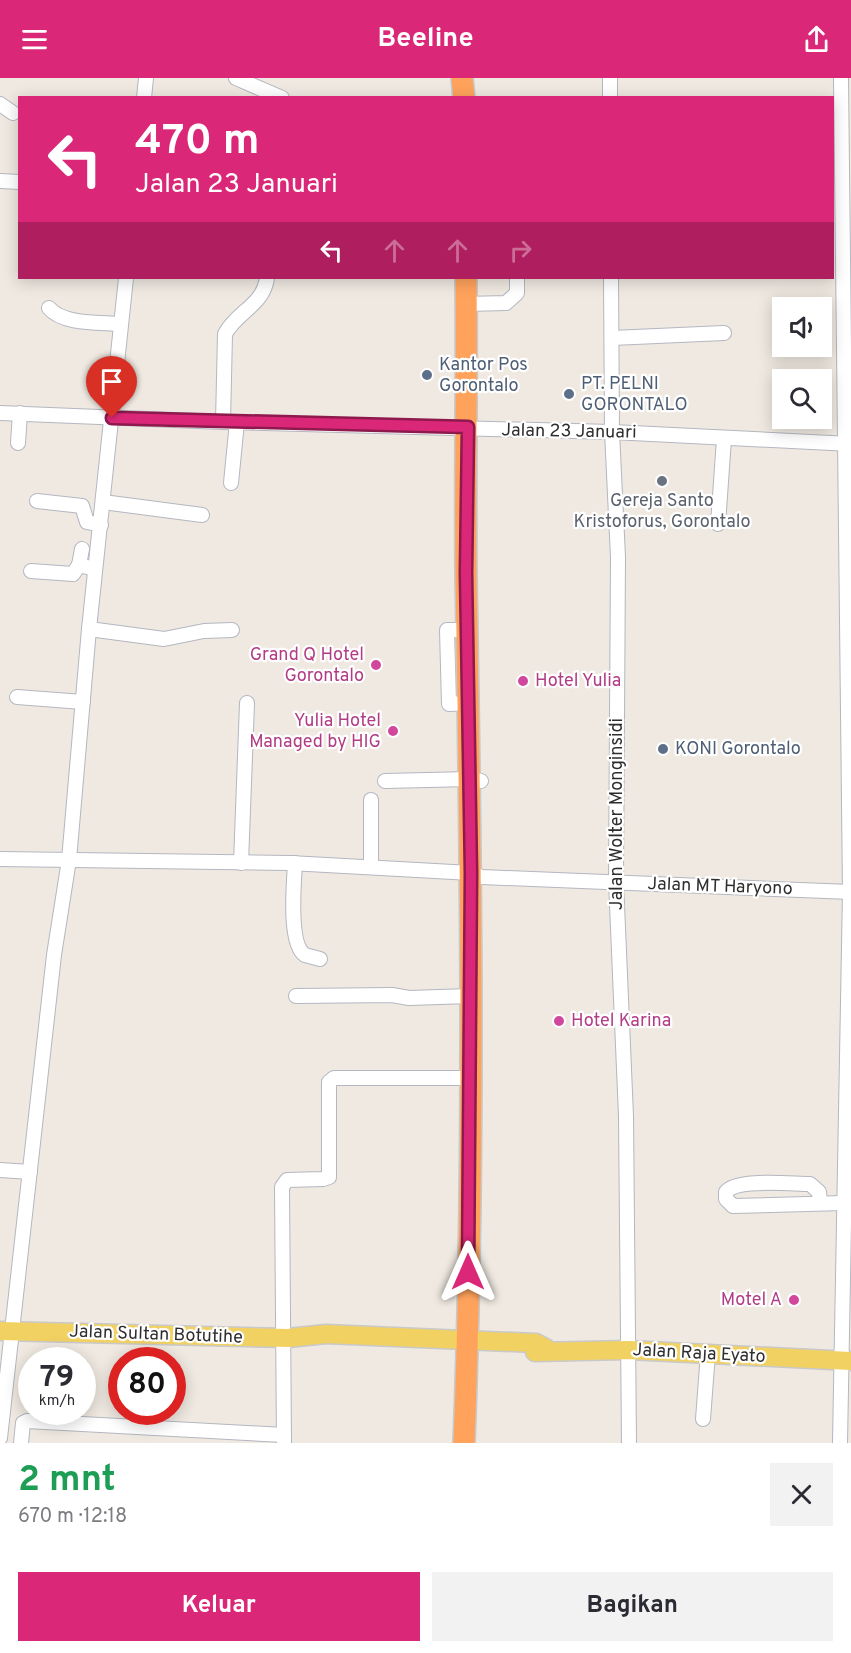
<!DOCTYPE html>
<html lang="id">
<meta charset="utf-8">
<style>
body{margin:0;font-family:Overpass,sans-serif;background:#f2f2f3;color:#2b2b33;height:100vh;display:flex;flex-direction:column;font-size:22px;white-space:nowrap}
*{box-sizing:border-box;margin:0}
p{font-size:20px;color:#7c7c81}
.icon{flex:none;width:33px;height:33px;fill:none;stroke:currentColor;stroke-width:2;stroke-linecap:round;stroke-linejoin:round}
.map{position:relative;height:1365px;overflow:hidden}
.panel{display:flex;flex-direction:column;background:#fff;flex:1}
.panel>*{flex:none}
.banner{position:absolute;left:18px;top:18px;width:816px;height:183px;border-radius:0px;box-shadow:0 3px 15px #0003;background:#db2777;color:#fff;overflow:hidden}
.fabs{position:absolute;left:772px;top:219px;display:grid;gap:12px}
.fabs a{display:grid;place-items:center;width:60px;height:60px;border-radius:0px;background:#fff;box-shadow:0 3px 15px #0003;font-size:30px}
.speed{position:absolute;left:18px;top:1269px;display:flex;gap:12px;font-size:30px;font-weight:700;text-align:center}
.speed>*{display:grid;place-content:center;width:78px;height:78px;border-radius:50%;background:#fff;box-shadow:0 3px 15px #0003;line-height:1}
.speed small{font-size:15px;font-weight:400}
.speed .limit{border:9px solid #d22;background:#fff;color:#111}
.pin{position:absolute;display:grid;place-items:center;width:51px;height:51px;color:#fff;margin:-62px -26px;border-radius:50% 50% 50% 0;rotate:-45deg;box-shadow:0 0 6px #0007}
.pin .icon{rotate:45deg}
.me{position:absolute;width:66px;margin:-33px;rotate:0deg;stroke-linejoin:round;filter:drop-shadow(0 0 4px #0008)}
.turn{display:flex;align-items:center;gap:21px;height:126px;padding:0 18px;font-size:27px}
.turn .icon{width:78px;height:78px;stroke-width:2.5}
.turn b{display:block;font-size:42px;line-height:51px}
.lanes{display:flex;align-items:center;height:57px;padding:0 18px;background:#0003;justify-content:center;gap:30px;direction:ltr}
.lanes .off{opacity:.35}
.round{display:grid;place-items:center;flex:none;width:63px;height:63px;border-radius:0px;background:#f2f2f3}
.head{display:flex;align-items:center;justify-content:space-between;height:102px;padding:0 18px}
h1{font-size:36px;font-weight:700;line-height:45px;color:#1e9e55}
.action{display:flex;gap:12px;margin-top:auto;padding:12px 18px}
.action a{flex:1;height:69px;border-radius:0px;background:#db2777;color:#fff;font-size:24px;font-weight:700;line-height:69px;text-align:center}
.action a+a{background:#f2f2f3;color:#2b2b33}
header{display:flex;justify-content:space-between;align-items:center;height:78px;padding:0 18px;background:#db2777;color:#fff;font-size:27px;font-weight:700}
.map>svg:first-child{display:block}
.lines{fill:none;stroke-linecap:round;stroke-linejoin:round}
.minor-casing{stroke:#b4b7c1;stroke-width:16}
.major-casing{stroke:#c9c9c9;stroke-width:21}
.highway-casing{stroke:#c9c9c9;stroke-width:24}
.minor{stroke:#fff;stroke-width:14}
.major{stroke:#f2d163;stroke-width:18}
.highway{stroke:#ffa35c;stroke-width:21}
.route-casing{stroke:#8e194d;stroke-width:15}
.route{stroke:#db2777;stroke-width:10}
.service-dot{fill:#5c6f8a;stroke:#fff;stroke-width:2}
.worship-dot{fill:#6b7280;stroke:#fff;stroke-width:2}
.hotel-dot{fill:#d1479c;stroke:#fff;stroke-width:2}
.labels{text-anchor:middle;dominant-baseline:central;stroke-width:4.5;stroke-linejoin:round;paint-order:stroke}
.service-label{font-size:18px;fill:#4e5e75;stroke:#fff;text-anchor:start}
.street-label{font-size:18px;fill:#2e2e2e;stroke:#fff}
.worship-label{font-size:18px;fill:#5b616d;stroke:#fff}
.hotel-label{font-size:18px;fill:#b23c85;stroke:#fff;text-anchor:end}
</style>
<header><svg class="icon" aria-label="menu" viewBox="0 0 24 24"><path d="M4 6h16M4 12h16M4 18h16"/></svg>Beeline<svg class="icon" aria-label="share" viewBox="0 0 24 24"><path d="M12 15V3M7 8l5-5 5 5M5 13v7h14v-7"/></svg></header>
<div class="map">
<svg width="851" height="1365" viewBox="0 0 851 1365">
<rect width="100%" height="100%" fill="#efe9e1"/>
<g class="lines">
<defs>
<g id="minor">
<path d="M236,0L282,20"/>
<path d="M610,0V20"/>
<path d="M144,20L146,0"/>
<path d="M0,26L13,35"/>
<path d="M0,103L20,104"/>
<path d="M611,200L612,354L618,479L616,803L626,1038L629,1365"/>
<path d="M466,226L506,225L517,215V200"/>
<path d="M49,230C63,247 101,244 121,246"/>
<path d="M612,260L724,255"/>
<path d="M0,335L223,344L612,354L851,366"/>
<path d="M223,344L225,256C237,233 263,228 267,200"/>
<path d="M18,365L20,335"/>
<path d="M231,405L237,344"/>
<path d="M37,423L82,428L87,444L101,447"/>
<path d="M103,424L202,437"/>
<path d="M718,446L724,361"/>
<path d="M79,487L82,471"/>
<path d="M31,493L73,496L79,487L95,491"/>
<path d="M89,551L164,561L204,553L232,552"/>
<path d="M468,552H447L449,626L469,625"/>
<path d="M17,619L83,624"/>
<path d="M385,703L470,701L481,703"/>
<path d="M0,781L290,785L471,795L482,799L851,814"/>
<path d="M241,785L247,625"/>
<path d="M295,785C294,804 288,866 305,877L320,881"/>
<path d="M371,788V722"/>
<path d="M296,918L392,917L409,920L470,918"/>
<path d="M0,1092L30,1094"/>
<path d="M820,1125L819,1114L810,1106C791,1106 736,1100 726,1114V1121L733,1128L844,1125"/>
<path d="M703,1341L708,1275"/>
<path d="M0,1360L54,877L69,782L89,551L126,200"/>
<path d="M21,1365L23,1345L27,1343L284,1357"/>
<path d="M284,1365L282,1109L287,1102L323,1101L329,1099V1004L334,1000H470"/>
<path d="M840,1365L850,814L841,0"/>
</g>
<g id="major">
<path d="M0,1253L288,1260L326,1256L536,1265L547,1271"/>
<path d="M535,1274L629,1272L851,1283"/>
</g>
<g id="highway">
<path d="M462,0L464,20"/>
<path d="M464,1365C475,1076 471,787 466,498C465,399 467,299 466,200"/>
</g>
</defs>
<use href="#minor" class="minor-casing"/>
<use href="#major" class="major-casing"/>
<use href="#highway" class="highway-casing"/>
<use href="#minor" class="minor"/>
<use href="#major" class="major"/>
<use href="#highway" class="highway"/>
</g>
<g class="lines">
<defs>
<path id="route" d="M112,340L468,349L466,495L471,795L468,1194"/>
</defs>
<use href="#route" class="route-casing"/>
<use href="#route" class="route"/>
</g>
<g class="service-dot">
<circle cx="427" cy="297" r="6"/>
<circle cx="569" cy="316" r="6"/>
<circle cx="663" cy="671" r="6"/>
</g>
<circle class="worship-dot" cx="662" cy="403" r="6"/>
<g class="hotel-dot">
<circle cx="376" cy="587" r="6"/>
<circle cx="523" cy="603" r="6"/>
<circle cx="393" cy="653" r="6"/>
<circle cx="559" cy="943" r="6"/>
<circle cx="794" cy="1222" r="6"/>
</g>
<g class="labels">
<g class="service-label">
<text x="439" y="287">Kantor Pos<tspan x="439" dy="21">Gorontalo</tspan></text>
<text x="581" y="306">PT. PELNI<tspan x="581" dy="21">GORONTALO</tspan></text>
<text x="675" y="671">KONI Gorontalo</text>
</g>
<g class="street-label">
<text transform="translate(569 354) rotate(1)">Jalan 23 Januari</text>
<text transform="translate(617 736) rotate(-90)">Jalan Wolter Monginsidi</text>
<text transform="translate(720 809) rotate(2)">Jalan MT Haryono</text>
<text transform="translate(156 1257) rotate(2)">Jalan Sultan Botutihe</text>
<text transform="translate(699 1276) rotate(3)">Jalan Raja Eyato</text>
</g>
<g class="worship-label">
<text x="662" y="423">Gereja Santo<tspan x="662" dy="21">Kristoforus, Gorontalo</tspan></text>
</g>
<g class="hotel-label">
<text x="364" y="577">Grand Q Hotel<tspan x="364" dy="21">Gorontalo</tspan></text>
<text x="535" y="603" text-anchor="start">Hotel Yulia</text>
<text x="381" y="643">Yulia Hotel<tspan x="381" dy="21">Managed by HIG</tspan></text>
<text x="571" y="943" text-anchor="start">Hotel Karina</text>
<text x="782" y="1222">Motel A</text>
</g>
</g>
</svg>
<div class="fabs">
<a><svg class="icon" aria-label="sound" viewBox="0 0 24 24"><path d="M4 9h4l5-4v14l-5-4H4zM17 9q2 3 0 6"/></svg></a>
<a><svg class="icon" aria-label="search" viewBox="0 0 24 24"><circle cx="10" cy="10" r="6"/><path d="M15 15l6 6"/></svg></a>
</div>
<div class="speed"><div>79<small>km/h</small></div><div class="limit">80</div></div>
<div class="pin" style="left:112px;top:340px;background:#d93025"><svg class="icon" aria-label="arrive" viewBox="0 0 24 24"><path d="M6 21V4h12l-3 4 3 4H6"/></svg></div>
<svg class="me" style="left:468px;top:1194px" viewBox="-20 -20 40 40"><path d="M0-17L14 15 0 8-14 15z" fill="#db2777" stroke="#fff" stroke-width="4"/></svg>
<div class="banner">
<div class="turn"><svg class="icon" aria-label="left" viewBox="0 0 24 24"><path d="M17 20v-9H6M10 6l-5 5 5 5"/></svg><div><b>470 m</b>Jalan 23 Januari</div></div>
<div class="lanes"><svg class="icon" aria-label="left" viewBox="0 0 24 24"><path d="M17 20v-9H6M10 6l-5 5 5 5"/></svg><svg class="icon off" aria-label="ahead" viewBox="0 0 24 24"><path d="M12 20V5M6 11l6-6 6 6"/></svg><svg class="icon off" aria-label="ahead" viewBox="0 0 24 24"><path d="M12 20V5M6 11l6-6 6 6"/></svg><svg class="icon off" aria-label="right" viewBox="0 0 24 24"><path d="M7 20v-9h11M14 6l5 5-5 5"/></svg></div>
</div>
</div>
<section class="panel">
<div class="head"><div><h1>2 mnt</h1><p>670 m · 12:18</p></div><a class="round"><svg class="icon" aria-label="close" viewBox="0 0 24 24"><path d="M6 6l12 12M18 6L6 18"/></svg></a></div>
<div class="action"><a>Keluar</a><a>Bagikan</a></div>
</section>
